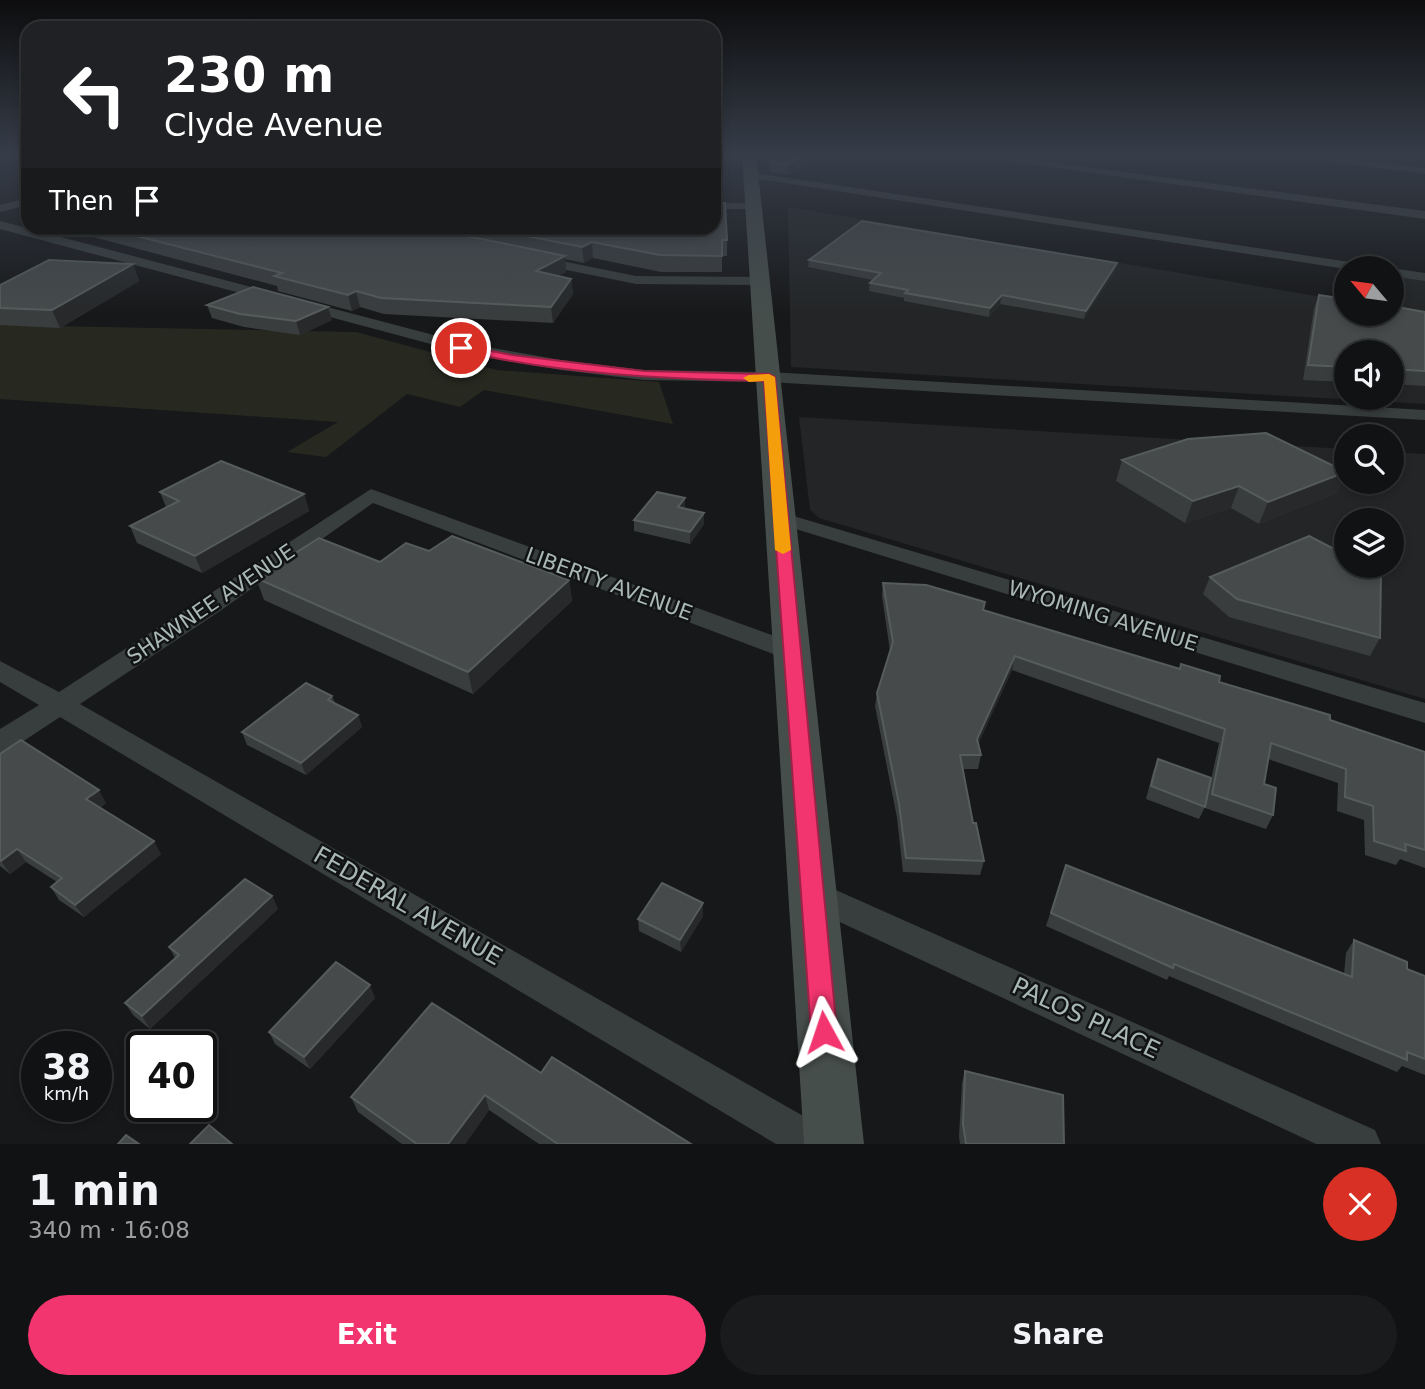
<!DOCTYPE html>
<meta charset="utf-8">
<style>
body{margin:0;font-family:"DejaVu Sans",sans-serif;background:#1a1b1c;color:#f1f3f6;height:100vh;display:flex;flex-direction:column;font-size:26px;white-space:nowrap}
*{box-sizing:border-box;margin:0}
p{font-size:23px;color:#9c9ea0}
.icon{flex:none;width:38px;height:38px;fill:none;stroke:currentColor;stroke-width:2;stroke-linecap:round;stroke-linejoin:round}
.map{position:relative;height:1144px;overflow:hidden}
.sheet{display:flex;flex-direction:column;background:#111213;flex:1}
.sheet>*{flex:none}
.hud{position:absolute;left:21px;top:21px;width:700px;height:214px;border-radius:21px;box-shadow:0 4px 10px #0003,0 0 0 2px #303233;background:#202124;color:#fff;overflow:hidden}
.needle{width:46px;rotate:299deg}
.controls{position:absolute;left:1334px;top:256px;display:grid;gap:14px}
.controls a{display:grid;place-items:center;width:70px;height:70px;border-radius:50%;background:#111213;box-shadow:0 4px 10px #0003,0 0 0 2px #303233;font-size:35px}
.speed{position:absolute;left:21px;top:1031px;display:flex;gap:14px;font-size:35px;font-weight:700;text-align:center}
.speed>*{display:grid;place-content:center;width:91px;height:91px;border-radius:50%;background:#111213;box-shadow:0 4px 10px #0003,0 0 0 2px #303233;line-height:1}
.speed small{font-size:18px;font-weight:400}
.speed .limit{border:4px solid #111;border-radius:10px;background:#fff;color:#111}
.pin{position:absolute;display:grid;place-items:center;width:60px;height:60px;color:#fff;margin:-30px;border:4px solid #fff;border-radius:50%;box-shadow:0 2px 7px #0007}
.me{position:absolute;width:77px;margin:-38px;rotate:355deg;stroke-linejoin:round;filter:drop-shadow(0 0 5px #0008)}
.turn{display:flex;align-items:center;gap:24px;height:147px;padding:0 28px;font-size:32px}
.turn .icon{width:91px;height:91px;stroke-width:2.5}
.turn b{display:block;font-size:49px;line-height:60px}
.then{display:flex;align-items:center;height:66px;padding:0 28px;background:#0003;gap:14px;font-size:26px}
.round{display:grid;place-items:center;flex:none;width:74px;height:74px;border-radius:37px;background:#1a1b1c}
.overview{display:flex;align-items:center;justify-content:space-between;height:119px;padding:0 28px}
h1{font-size:42px;font-weight:700;line-height:52px}
.action{display:flex;gap:14px;margin-top:auto;padding:14px 28px}
.action a{flex:1;height:80px;border-radius:42px;background:#f2356f;color:#fff;font-size:28px;font-weight:700;line-height:80px;text-align:center}
.action a+a{background:#1a1b1c;color:#f1f3f6}
.map>svg:first-child{display:block}
.built{fill:#232526;fill-rule:evenodd}
.green{fill:#272920}
.lines{fill:none;stroke-linecap:round;stroke-linejoin:round}
.street{fill:#383e3d;fill-rule:evenodd}
.secondary{fill:#464e4c;fill-rule:evenodd}
.wall{fill:#3a3d3e}
.shaded-wall{fill:#27292a}
.building{fill:#464a4b;stroke:#565c5b;stroke-width:2}
.route{fill:#f2356f;stroke:#9d2248;stroke-width:2}
.slow{fill:#f59e0b}
.labels{text-anchor:middle;dominant-baseline:central;stroke-width:5;stroke-linejoin:round;paint-order:stroke}
.street-label{font-size:21px;fill:#a9b8b4;stroke:#121314}
.near-street-label{font-size:24px;fill:#a9b8b4;stroke:#121314}
</style>
<div class="map">
<svg width="1425" height="1144" viewBox="0 0 1425 1144">
<rect width="100%" height="100%" fill="#171819"/>
<g class="built">
<path d="M788,207L1346,301V313H1391L1397,269L1425,274V404L791,367ZM1346,352H1391V397H1346Z"/>
<path d="M799,417L1346,449V481H1391V452L1425,454V699L819,518L810,510ZM1346,520H1391V565H1346Z"/>
</g>
<path class="green" d="M0,325L356,332L497,370L659,382L673,424L484,390L460,407L407,394L326,457L287,452L338,422L0,399Z"/>
<g class="lines">
<g class="street">
<path d="M714,154H754V155L749,158H714Z"/>
<path d="M955,154H986L1425,211V219Z"/>
<path d="M1273,154H1308L1425,168V174Z"/>
<path d="M749,172L1363,264L1370,268L1346,269L745,177V173Z"/>
<path d="M28,198V205L0,212V205Z"/>
<path d="M714,203H753L759,206L753,209H714Z"/>
<path d="M0,221L464,343L561,360L644,370L769,372L1425,410V420L769,382L644,380L561,370L457,351L0,229Z"/>
<path d="M537,256L636,276L759,277L766,281L759,285L636,284L532,263L530,260Z"/>
<path d="M1391,268L1425,273V281L1391,276Z"/>
<path d="M371,489L802,646L806,652L802,658L793,660L784,658L373,503L220,611L80,704L828,1130L834,1144H776L60,717L10,750L0,753V729L39,705L0,682V661L59,692Z"/>
<path d="M780,512L1425,703V723L773,522L769,518Z"/>
<path d="M811,879L1375,1130L1381,1144H1316L799,903L795,893L799,883Z"/>
</g>
<path class="secondary" d="M742,154H756L864,1144H804Z"/>
</g>
<g class="wall">
<path d="M768,154H823L787,175L771,172Z"/>
<path d="M66,228H397L403,229L432,228H714L727,240V256H722V272H661L593,258L584,263L565,259L566,272L558,276L571,279L573,294L553,323L384,314L360,307L352,311L278,291L277,286L67,230Z"/>
<path d="M809,260L1115,271L1084,319L1000,304L989,317L904,301V298L869,291L870,283L873,280L808,267Z"/>
<path d="M133,264L139,281L60,328L0,325V285Z"/>
<path d="M1319,295L1425,312V386L1391,384V352H1346V382L1303,380L1314,308Z"/>
<path d="M207,305L332,320L300,335L244,327L212,318Z"/>
<path d="M1122,460L1346,471V473L1337,493L1259,524L1231,508L1185,523L1116,481Z"/>
<path d="M160,492L304,494L309,511L202,573L137,543L130,526L166,507Z"/>
<path d="M685,498V509L704,524L690,544L634,531V520Z"/>
<path d="M429,551L569,580L572,601L473,694L264,600L256,578L380,562Z"/>
<path d="M1210,577L1380,638L1370,656L1229,617L1203,594Z"/>
<path d="M883,583L983,610L1219,682L1425,752V868L1400,859L1396,865L1365,855L1364,820L1337,811L1338,783L1268,759L1264,784L1273,815L1266,829L1205,808L1219,743L1012,670L978,744L981,755L978,769H962L973,823L984,861L980,875L903,872L897,818L875,706L877,693L890,651L882,596Z"/>
<path d="M332,696L335,703L358,715L362,727L306,775L247,745L242,732Z"/>
<path d="M0,754L106,803L100,808L161,854L84,917L59,900L51,887L57,882L26,862L10,874L0,866Z"/>
<path d="M1158,759L1205,807L1199,819L1146,799L1153,772Z"/>
<path d="M1066,865L1344,974L1346,953L1354,940L1407,969L1425,976V1075L1402,1066L1397,1072L1169,976L1167,980L1046,926Z"/>
<path d="M272,896L278,909L150,1029L133,1015L125,1003L175,958L169,947Z"/>
<path d="M703,916L681,952L639,931L638,919Z"/>
<path d="M375,998L310,1069L275,1044L269,1032Z"/>
<path d="M965,1071L1064,1144H960L959,1136L962,1083Z"/>
<path d="M541,1073L691,1144H539L489,1110L465,1144H402L358,1112L351,1097Z"/>
</g>
<g class="shaded-wall">
<path d="M807,154H823L787,175V165Z"/>
<path d="M592,242L593,258L584,263L582,247Z"/>
<path d="M565,256L566,272L538,286L536,271Z"/>
<path d="M1117,263L1115,271L1084,319L1086,311Z"/>
<path d="M133,264L139,281L60,328L52,310Z"/>
<path d="M571,279L573,294L553,323L551,307Z"/>
<path d="M356,291L360,307L352,311L348,295Z"/>
<path d="M1002,295L1000,304L989,317L990,308Z"/>
<path d="M328,307L332,320L300,335L296,321Z"/>
<path d="M1346,472L1337,493L1259,524L1268,502Z"/>
<path d="M1239,486L1231,508L1185,523L1193,501Z"/>
<path d="M304,494L309,511L202,573L195,556Z"/>
<path d="M685,498V509L678,507Z"/>
<path d="M704,513V524L690,544V532Z"/>
<path d="M569,580L572,601L473,694L468,672Z"/>
<path d="M1015,656L1012,670L974,753L977,739Z"/>
<path d="M358,715L362,727L306,775L301,763Z"/>
<path d="M99,790L106,803L94,812L86,799Z"/>
<path d="M154,841L161,854L84,917L75,905Z"/>
<path d="M17,849L26,862L10,874L1,861Z"/>
<path d="M272,896L278,909L150,1029L142,1016Z"/>
<path d="M703,903V916L681,952L680,940Z"/>
<path d="M370,985L375,998L310,1069L304,1057Z"/>
<path d="M485,1095L489,1110L465,1144H448Z"/>
</g>
<g class="building">
<path d="M770,154H807L787,165L771,163Z"/>
<path d="M714,203H725L727,240H722V256L660,255L592,242L582,247L485,228H714Z"/>
<path d="M862,221L1117,263L1086,311L1002,295L990,308L905,293L908,290L870,283L881,273L809,260Z"/>
<path d="M105,228H397L403,229L406,228H428L565,256L536,271L571,279L551,307L381,298L356,291L348,295L274,276L282,273Z"/>
<path d="M49,260L133,264L52,310L0,308V285Z"/>
<path d="M253,287L328,307L296,321L240,314L207,305Z"/>
<path d="M1319,295L1346,299V313H1391V306L1425,312V371L1391,369V352H1346V367L1308,365Z"/>
<path d="M1266,433L1346,472L1268,502L1239,486L1193,501L1122,460L1188,439Z"/>
<path d="M221,461L304,494L195,556L130,526L179,501L160,492Z"/>
<path d="M657,492L685,498L678,507L704,513L690,532L634,520Z"/>
<path d="M452,536L569,580L468,672L256,578L319,538L380,562L406,543L429,551Z"/>
<path d="M1309,536L1346,555V565H1367L1381,572L1380,638L1237,599L1210,577Z"/>
<path d="M883,583L926,585L985,602L983,610L1180,669L1181,664L1220,676L1219,682L1330,715V720L1425,752V850L1405,844L1406,851L1374,841L1373,806L1345,797L1346,769L1271,743L1264,784L1276,788L1273,815L1212,794L1225,729L1015,656L977,739L981,755H960L973,823H976L984,861L906,858L899,804L877,693L893,642Z"/>
<path d="M306,683L332,696L328,700L358,715L301,763L242,732Z"/>
<path d="M21,740L99,790L86,799L154,841L75,905L51,887L62,878L17,849L1,861L0,860V754Z"/>
<path d="M1158,759L1211,778L1205,807L1151,786Z"/>
<path d="M1066,865L1352,977L1354,940L1407,962V969L1425,976V1059L1407,1052V1060L1174,964L1173,968L1051,913Z"/>
<path d="M245,879L272,896L142,1016L125,1003L179,955L169,947Z"/>
<path d="M662,883L703,903L680,940L638,919Z"/>
<path d="M336,962L370,985L304,1057L269,1032Z"/>
<path d="M432,1003L541,1073L552,1057L691,1144H558L485,1095L448,1144H417L351,1097Z"/>
<path d="M965,1071L1063,1095L1064,1144H966L963,1124Z"/>
<path d="M209,1125L232,1144H190Z"/>
<path d="M126,1135L139,1144H118Z"/>
</g>
<linearGradient id="sky" x2="0" y2="1"><stop stop-color="#0d0d0e"/><stop offset="0.49" stop-color="#363d49"/><stop offset="1" stop-color="#363d49" stop-opacity="0"/></linearGradient>
<rect width="1425" height="315" fill="url(#sky)"/>
<path class="route" d="M461,345L512,355L644,371L769,374L775,377L837,1032L833,1041L824,1045L815,1041L811,1032L764,381C661,379 558,374 457,350V346Z"/>
<path class="slow" d="M769,374L775,377L791,550L783,554L775,550L764,381L749,382L743,378L749,375Z"/>
<g class="labels">
<g class="street-label">
<text transform="translate(609 584) rotate(20)">LIBERTY AVENUE</text>
<text transform="translate(211 604) rotate(-34)">SHAWNEE AVENUE</text>
<text transform="translate(1103 616) rotate(17)">WYOMING AVENUE</text>
</g>
<g class="near-street-label">
<text transform="translate(408 906) rotate(30)">FEDERAL AVENUE</text>
<text transform="translate(1086 1018) rotate(25)">PALOS PLACE</text>
</g>
</g>
</svg>
<div class="controls">
<a><svg class="needle" viewBox="-14 -14 28 28"><path d="M0-13l5 13h-10z" fill="#e53935"/><path d="M0 13l5-13h-10z" fill="#9c9ea0"/></svg></a>
<a><svg class="icon" aria-label="sound" viewBox="0 0 24 24"><path d="M4 9h4l5-4v14l-5-4H4zM17 9q2 3 0 6"/></svg></a>
<a><svg class="icon" aria-label="search" viewBox="0 0 24 24"><circle cx="10" cy="10" r="6"/><path d="M15 15l6 6"/></svg></a>
<a><svg class="icon" aria-label="layers" viewBox="0 0 24 24"><path d="M12 4l9 5-9 5-9-5zM3 14l9 5 9-5"/></svg></a>
</div>
<div class="speed"><div>38<small>km/h</small></div><div class="limit">40</div></div>
<div class="pin" style="left:461px;top:348px;background:#d93025"><svg class="icon" aria-label="arrive" viewBox="0 0 24 24"><path d="M6 21V4h12l-3 4 3 4H6"/></svg></div>
<svg class="me" style="left:824px;top:1032px" viewBox="-20 -20 40 40"><path d="M0-17L14 15 0 8-14 15z" fill="#f2356f" stroke="#fff" stroke-width="4"/></svg>
<div class="hud">
<div class="turn"><svg class="icon" aria-label="left" viewBox="0 0 24 24"><path d="M17 20v-9H6M10 6l-5 5 5 5"/></svg><div><b>230 m</b>Clyde Avenue</div></div>
<div class="then">Then<svg class="icon" aria-label="arrive" viewBox="0 0 24 24"><path d="M6 21V4h12l-3 4 3 4H6"/></svg></div>
</div>
</div>
<section class="sheet">
<div class="overview"><div><h1>1 min</h1><p>340 m · 16:08</p></div><a class="round" style="background:#d93025;color:#fff"><svg class="icon" aria-label="close" viewBox="0 0 24 24"><path d="M6 6l12 12M18 6L6 18"/></svg></a></div>
<div class="action"><a>Exit</a><a>Share</a></div>
</section>
